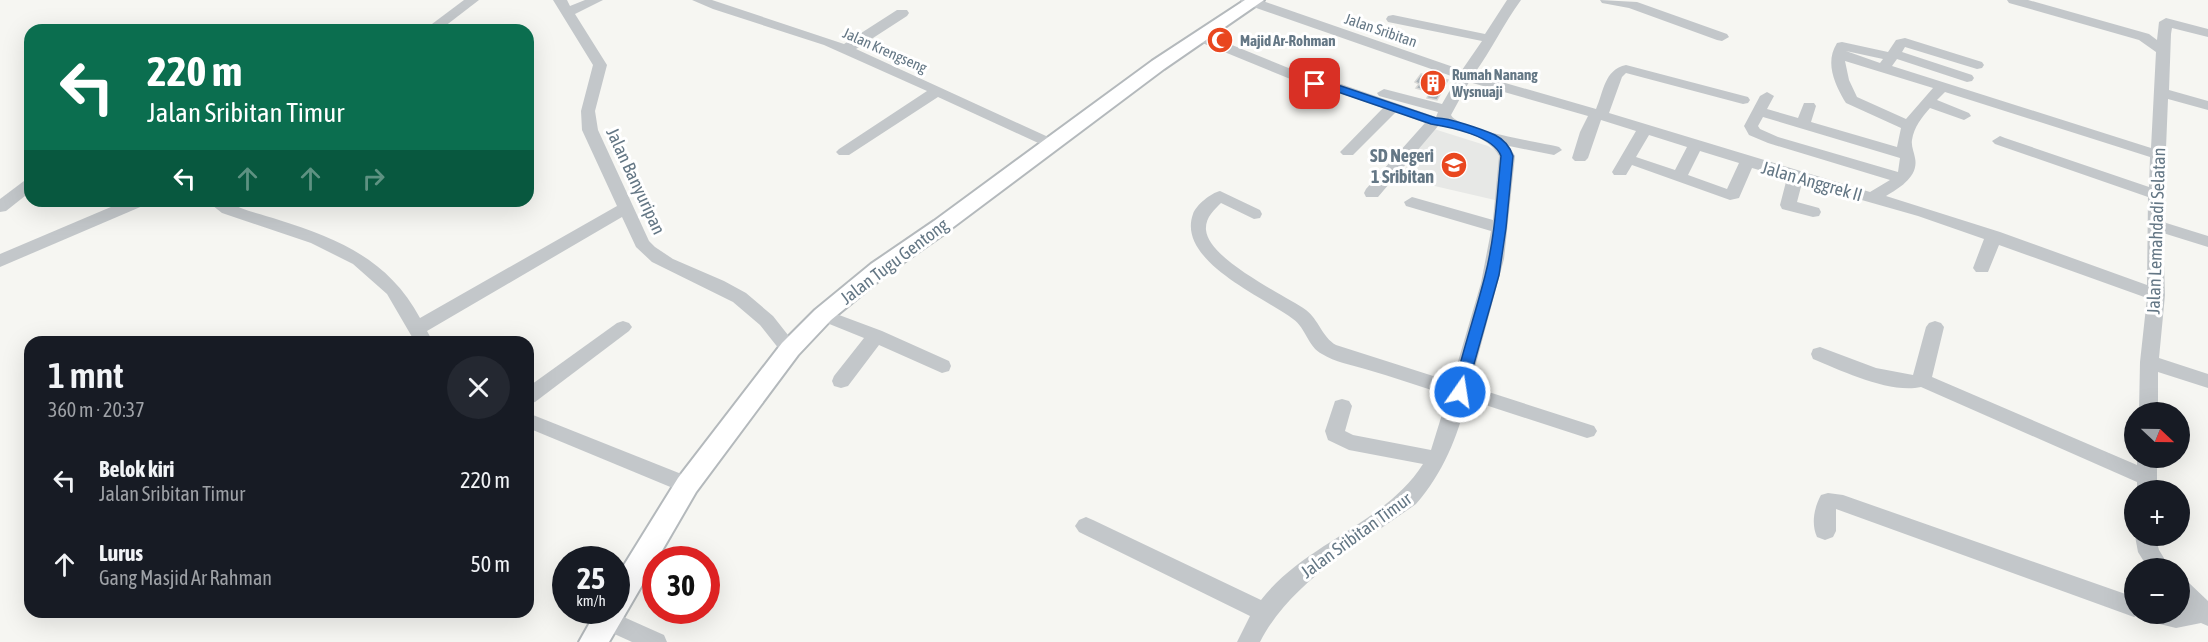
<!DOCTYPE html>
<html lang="id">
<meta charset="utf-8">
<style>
body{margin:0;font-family:"Asap Condensed",sans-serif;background:#242831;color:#f1f3f6;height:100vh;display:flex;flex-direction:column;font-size:22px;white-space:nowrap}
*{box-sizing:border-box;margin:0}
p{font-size:20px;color:#9ea1a6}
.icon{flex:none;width:33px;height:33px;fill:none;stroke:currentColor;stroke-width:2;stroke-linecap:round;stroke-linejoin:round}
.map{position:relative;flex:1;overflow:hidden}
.panel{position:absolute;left:24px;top:336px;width:510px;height:282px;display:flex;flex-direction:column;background:#171b24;border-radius:18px;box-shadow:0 6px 24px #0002}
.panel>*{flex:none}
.top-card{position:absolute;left:24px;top:24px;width:510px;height:183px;border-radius:18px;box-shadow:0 6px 24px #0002;background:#0b6e4f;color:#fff;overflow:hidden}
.needle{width:39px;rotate:112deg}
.buttons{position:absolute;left:2124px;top:402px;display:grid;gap:12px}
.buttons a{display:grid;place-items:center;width:66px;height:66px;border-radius:50%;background:#171b24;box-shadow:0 6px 24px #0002;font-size:30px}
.speed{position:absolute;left:552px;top:546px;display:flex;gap:12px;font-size:30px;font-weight:700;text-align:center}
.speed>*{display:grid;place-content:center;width:78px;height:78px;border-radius:50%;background:#171b24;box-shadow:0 6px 24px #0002;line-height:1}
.speed small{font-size:15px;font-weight:400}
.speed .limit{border:9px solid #d22;background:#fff;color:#111}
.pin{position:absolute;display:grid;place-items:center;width:51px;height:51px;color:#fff;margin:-26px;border-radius:12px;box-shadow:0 3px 9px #0006}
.me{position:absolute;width:66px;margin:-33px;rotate:13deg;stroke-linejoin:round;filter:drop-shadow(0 0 4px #0008)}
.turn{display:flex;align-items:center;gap:21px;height:126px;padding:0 24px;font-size:27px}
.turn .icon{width:78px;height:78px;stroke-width:2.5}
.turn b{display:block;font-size:42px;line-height:51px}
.lanes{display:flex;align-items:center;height:57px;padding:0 24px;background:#0003;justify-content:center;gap:30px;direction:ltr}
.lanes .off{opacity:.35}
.round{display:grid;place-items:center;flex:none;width:63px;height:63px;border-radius:32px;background:#242831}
.headline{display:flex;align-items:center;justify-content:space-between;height:102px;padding:0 24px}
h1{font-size:36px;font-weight:600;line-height:45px}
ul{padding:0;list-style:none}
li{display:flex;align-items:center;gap:18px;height:84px;padding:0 24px}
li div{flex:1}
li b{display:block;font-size:22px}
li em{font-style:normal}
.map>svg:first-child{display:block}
.built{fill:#e7e8e6}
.building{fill:#a9b2b7;stroke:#d7d7d5;stroke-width:1.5}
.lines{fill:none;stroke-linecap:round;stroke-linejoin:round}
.major-casing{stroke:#b4b9bc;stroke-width:4}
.minor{fill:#c3c7ca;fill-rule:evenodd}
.major{fill:#fff;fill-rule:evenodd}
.route{fill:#1a73e8;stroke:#114b97;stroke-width:1.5}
.labels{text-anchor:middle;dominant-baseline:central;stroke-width:6;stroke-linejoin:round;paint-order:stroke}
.far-street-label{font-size:15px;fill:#647785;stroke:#fff}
.far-poi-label{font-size:15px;font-weight:bold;fill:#647785;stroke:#fff;text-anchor:start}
.poi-label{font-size:18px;font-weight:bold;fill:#647785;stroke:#fff;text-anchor:end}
.street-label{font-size:18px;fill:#647785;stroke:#fff}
</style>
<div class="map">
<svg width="2208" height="642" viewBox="0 0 2208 642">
<rect width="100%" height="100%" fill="#f6f6f2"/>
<path class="built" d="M1434,129L1488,146L1498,152L1501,155L1495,200L1400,178L1414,154Z"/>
<path class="building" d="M1421,74L1448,80L1437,100L1427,98L1430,92L1416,88L1419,84L1415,82Z"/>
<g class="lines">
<defs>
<path id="major" d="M1245,0H1264L1164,69L948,231L887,274L831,320L798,355L696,492L609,642H579L597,610H616V578L678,478L782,343L815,310L871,264L934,221L1152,61Z"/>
</defs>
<use href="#major" class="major-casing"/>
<g class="minor">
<path d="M464,0H479L440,30H424Z"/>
<path d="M553,0H567L570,6L585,0H603L575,14L607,65L595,111L598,130L649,241L655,247L673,259L724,281L746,293L773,316L799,349L797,354L790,356L783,354L760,325L733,302L652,262L636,247L622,217L427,331L433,342H415L387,294L353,264L311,243L222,213L207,201H227C242,211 262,214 279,220C339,239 389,260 420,318L617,206L582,130L581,111L593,65Z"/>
<path d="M692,0H712L844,44L897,10H907L909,13L907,16L856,49L1057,141L1060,144L1052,149L1047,147L938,97L849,155H839L836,152L839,149L927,91L824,45L713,9Z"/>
<path d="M1240,0H1260L1462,70L1482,41L1388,22L1386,19L1388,16L1393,15L1485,34L1507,0H1521C1503,25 1492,49 1474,74L1596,109C1604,91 1604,70 1626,65L1748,97L1750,100L1748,103L1743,104L1626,73L1622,77L1609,113L1870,192L1890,180L1768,143L1749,135L1744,126L1760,96L1767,92L1774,96L1767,109L1798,118L1804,103H1814L1816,106L1811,122L1897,147L1901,128L1846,103L1844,100C1834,82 1825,62 1837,43L1842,42L1888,52L1896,40L1905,38L1982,62L1984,65L1982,68L1977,69L1905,47L1902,52L1972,75L1974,78L1972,81L1967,82L1897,59L1892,66L2151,148L2156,52L2139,40L2009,3L2007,0H2028L2149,34L2157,40L2159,22L2166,18L2208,29V37L2172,28L2171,34L2169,90L2208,101V110L2168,99L2163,222L2208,236V247L2163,233L2165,295L2159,358L2208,374V388L2158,372V412H2139L2140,362L2147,298L1999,245L1988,272H1976L1973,268L1984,239L1918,216L1802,183L1797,202L1819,208L1821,212L1819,216L1813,217L1782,209L1780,205L1787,178L1752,168L1739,198L1730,200L1632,165L1626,175H1614L1612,172L1636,131L1601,120L1588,158L1585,161H1575L1572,158L1580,132L1588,116L1469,82L1451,115C1458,130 1540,142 1559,147L1562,150L1554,155L1509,146L1515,156L1504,259L1470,386L1594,426L1597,431L1594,436L1587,438L1467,399C1457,438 1443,473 1416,504C1362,543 1291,581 1260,642H1237L1250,616L1079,532L1075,526L1079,520L1086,517L1093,520L1261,600C1305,543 1385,524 1423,464L1349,450L1328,440L1325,431L1335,401L1342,399L1349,401L1352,406L1345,431L1353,435L1431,450L1448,395C1421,387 1393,377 1365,369C1351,365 1335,362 1322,354C1308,347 1306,328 1293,319C1264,297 1176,261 1193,214C1196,205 1211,193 1220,191L1260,210L1262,214L1260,218L1254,219L1221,203C1214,210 1205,218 1206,230C1209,260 1283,294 1306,310C1319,320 1322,337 1336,345L1452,382L1481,283L1491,231L1406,206L1404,202L1412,197L1493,220L1499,156C1490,137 1458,129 1439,125L1378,197H1366L1364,193L1366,189L1425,123L1396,112L1353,155H1343L1340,152L1343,149L1383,108L1334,91L1310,87L1195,40L1193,37L1195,34H1205L1318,80L1341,84L1436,117L1438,112L1379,96L1377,93L1384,89L1442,104L1457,78L1242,3ZM1846,51L1883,59L1880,63ZM1845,61L1933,88L1906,119L1857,97L1849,80ZM1945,92L2150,157L2149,187L2005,138L2000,136L1992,141L1995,144L2148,197L2147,285L2000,232L1886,196C1900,188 1919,176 1915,158C1914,152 1911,146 1912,140C1914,127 1922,117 1930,108L1964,120L1971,116L1969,113L1937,100ZM1763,117L1900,158L1898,172L1778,137L1760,129L1758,126ZM1649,135L1687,147L1675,170L1636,157ZM1700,151L1739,163L1727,189L1688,175Z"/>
<path d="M1600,0L1637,2L1727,34L1729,37L1722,41L1717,40L1629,8L1602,3Z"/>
<path d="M30,179V192L6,211L0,212V199L24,181Z"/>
<path d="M125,201H147L145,205L0,267V254Z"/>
<path d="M823,309L882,331L949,361L951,366L949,371L942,373L879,345L848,386L841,388L834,386L832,381L834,376L864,338L817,319L814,315L817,311Z"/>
<path d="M623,321L629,323L632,327L629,331L535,402L528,404V387L617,323Z"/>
<path d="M1935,321L1941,323L1944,327L1932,377L2137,465V458H2157V490H2137V482L1921,387C1890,394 1842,371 1813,359L1811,354L1813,349L1820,347L1876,368L1913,375L1926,327L1929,323Z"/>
<path d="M528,413L694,479L697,485L694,491L687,493L680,491L528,428Z"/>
<path d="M1828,493L1843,495L2134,597V614H2142L2134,617L1836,509V531L1833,537L1825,540L1817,537C1811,524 1814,508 1821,495Z"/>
<path d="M2135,536H2155L2159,550L2170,568H2148L2138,552Z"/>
<path d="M2180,580L2188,582L2208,601V626L2201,623L2176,628L2147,621L2144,614H2180V608L2184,607L2180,603Z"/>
<path d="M608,610L664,635L667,642H632L599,627L596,620L599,613Z"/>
</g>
<use href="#major" class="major"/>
</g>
<path class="route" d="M1315,81L1341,86L1436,118C1447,117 1484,130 1495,135C1503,139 1510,147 1513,156L1506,228L1499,275L1465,396L1460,398L1453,392C1462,353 1475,315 1485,276C1495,237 1497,196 1501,156C1494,136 1450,127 1431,124L1335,91L1311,86L1309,84Z"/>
<defs>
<symbol id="mosque-disc" viewBox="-11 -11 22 22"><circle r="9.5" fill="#e9471f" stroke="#fff"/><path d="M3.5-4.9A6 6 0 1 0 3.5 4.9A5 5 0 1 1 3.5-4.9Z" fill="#fff"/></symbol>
<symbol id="building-disc" viewBox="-11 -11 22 22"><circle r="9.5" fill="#e9471f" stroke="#fff"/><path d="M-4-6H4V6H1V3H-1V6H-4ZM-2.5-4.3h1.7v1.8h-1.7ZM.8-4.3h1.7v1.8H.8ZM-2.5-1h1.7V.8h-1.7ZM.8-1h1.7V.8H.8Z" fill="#fff"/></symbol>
<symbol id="school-disc" viewBox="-11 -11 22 22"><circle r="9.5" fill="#e9471f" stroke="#fff"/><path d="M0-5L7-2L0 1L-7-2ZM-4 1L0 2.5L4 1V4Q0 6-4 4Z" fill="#fff"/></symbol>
</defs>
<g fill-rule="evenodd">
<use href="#mosque-disc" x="1205" y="25" width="30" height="30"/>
<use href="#building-disc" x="1418" y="68" width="30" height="30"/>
<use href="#school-disc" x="1439" y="150" width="30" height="30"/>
</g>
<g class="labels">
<g class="far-street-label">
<text transform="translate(1381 30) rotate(19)">Jalan Sribitan</text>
<text transform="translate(885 50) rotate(24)">Jalan Krengseng</text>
</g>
<g class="far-poi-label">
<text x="1240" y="40">Majid Ar-Rohman</text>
<text x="1452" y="74">Rumah Nanang<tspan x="1452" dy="17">Wysnuaji</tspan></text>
</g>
<g class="poi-label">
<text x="1434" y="155">SD Negeri<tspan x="1434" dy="21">1 Sribitan</tspan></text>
</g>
<g class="street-label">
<text transform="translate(636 181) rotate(65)">Jalan Banyuripan</text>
<text transform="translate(1812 181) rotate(16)">Jalan Anggrek II</text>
<text transform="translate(2156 231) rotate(-88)">Jalan Lemahdadi Selatan</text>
<text transform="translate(894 261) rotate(-37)">Jalan Tugu Gentong</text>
<text transform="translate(1356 535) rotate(-36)">Jalan Sribitan Timur</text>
</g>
</g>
</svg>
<div class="buttons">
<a><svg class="needle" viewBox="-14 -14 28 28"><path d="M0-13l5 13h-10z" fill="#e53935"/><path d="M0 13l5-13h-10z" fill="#9ea1a6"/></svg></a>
<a>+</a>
<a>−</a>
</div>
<div class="speed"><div>25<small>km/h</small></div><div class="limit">30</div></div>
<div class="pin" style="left:1315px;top:84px;background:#d93025"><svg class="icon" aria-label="arrive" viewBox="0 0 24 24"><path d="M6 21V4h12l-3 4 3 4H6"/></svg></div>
<svg class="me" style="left:1460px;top:392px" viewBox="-20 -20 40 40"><circle r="17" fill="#1a73e8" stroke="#fff" stroke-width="3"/><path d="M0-11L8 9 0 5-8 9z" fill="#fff"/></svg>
<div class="top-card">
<div class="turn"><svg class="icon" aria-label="left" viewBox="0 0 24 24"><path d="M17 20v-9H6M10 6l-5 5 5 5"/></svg><div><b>220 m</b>Jalan Sribitan Timur</div></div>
<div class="lanes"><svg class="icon" aria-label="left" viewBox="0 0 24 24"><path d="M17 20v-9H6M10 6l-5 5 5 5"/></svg><svg class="icon off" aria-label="ahead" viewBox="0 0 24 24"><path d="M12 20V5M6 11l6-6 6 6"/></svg><svg class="icon off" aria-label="ahead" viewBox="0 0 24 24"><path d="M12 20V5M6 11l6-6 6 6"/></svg><svg class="icon off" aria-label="right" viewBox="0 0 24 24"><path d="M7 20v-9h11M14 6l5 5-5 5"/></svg></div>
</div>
<section class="panel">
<div class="headline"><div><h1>1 mnt</h1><p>360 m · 20:37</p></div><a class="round"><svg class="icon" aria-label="close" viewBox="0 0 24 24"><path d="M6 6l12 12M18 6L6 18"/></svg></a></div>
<ul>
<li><svg class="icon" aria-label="left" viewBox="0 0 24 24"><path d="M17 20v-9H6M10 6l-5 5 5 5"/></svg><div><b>Belok kiri</b><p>Jalan Sribitan Timur</p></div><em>220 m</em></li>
<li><svg class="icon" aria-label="ahead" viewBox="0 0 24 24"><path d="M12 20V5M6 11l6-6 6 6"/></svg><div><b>Lurus</b><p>Gang Masjid Ar Rahman</p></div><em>50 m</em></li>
</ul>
</section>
</div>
